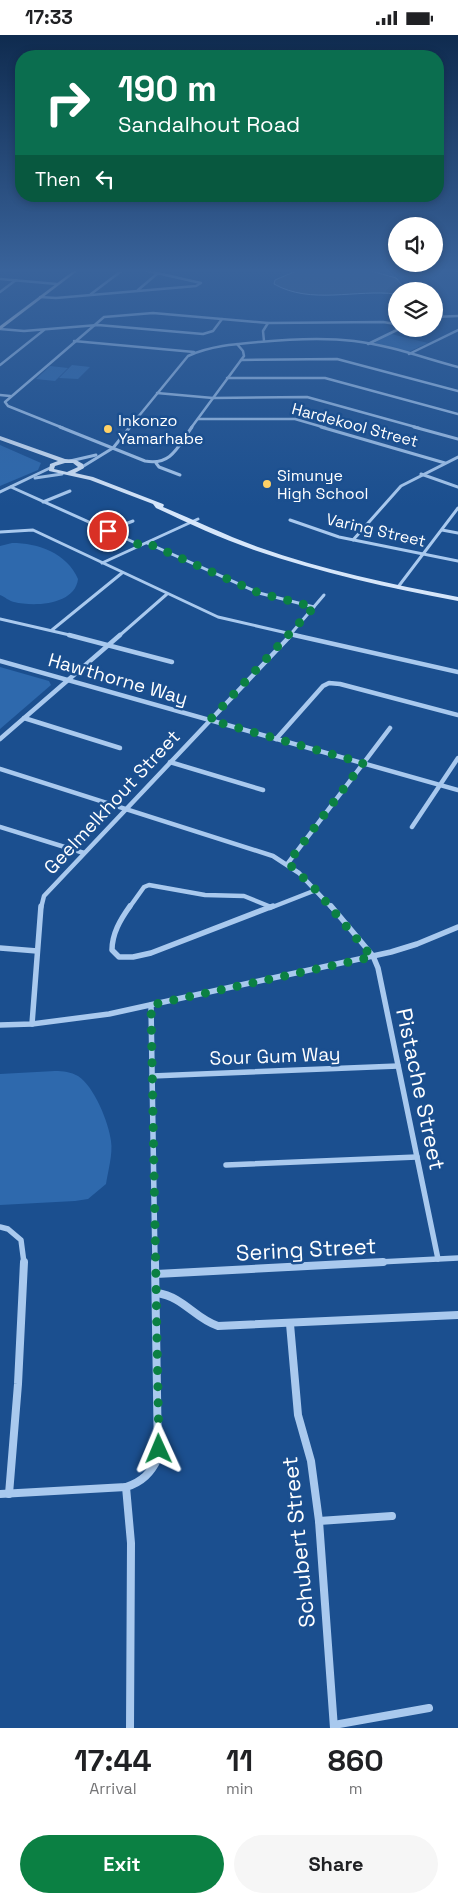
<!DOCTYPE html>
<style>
body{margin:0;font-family:"Space Grotesk",sans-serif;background:#f6f6f6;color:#202124;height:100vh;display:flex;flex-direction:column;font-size:19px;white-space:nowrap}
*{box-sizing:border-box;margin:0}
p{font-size:16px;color:#757577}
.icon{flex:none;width:28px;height:28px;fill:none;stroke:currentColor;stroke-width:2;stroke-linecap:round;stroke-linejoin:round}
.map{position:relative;height:1693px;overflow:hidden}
.sheet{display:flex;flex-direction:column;background:#fff;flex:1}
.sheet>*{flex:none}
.top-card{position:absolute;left:15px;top:15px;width:429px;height:152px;border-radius:20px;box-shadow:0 2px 8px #0003;background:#0b6e4f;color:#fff;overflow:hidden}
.tools{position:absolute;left:388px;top:182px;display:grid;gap:10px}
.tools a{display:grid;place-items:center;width:55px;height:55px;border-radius:50%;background:#fff;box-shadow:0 2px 8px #0003;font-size:25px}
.pin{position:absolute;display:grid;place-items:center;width:42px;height:42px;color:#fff;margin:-21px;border:2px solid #fff;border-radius:50%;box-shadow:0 1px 5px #0007}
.me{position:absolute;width:55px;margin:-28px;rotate:359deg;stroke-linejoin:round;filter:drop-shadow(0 0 4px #0008)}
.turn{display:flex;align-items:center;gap:18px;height:105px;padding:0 20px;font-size:22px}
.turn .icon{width:65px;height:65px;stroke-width:2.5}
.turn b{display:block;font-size:35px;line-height:42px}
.then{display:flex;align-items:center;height:48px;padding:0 20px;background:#0003;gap:10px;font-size:19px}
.eta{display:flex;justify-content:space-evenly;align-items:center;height:85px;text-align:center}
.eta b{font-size:30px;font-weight:700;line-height:35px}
.primary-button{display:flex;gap:10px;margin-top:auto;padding:10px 20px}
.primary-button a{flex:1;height:58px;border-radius:30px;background:#0b8043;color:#fff;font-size:20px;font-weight:700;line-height:58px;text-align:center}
.primary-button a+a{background:#f6f6f6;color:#202124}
.status{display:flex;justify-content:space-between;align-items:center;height:35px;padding:0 25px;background:#fff;direction:ltr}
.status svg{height:14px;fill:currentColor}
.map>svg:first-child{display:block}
.green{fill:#2e69ad}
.water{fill:#3c6290;stroke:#9cc4f0}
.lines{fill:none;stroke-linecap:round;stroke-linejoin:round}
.street-far4{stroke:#a9c9ee;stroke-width:2.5}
.street-far3{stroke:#a9c9ee;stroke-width:3}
.street-far2{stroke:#a9c9ee;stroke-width:4.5}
.street-far1{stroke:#a9c9ee;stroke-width:5.5}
.street{stroke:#a9c9ee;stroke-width:8}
.secondary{fill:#d6e6fa;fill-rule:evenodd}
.highway{fill:#fff;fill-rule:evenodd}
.route{stroke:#0b8043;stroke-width:9;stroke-dasharray:0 16.2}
.poi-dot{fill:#ffd166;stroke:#1b4f8f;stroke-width:2}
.labels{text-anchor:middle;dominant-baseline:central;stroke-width:5;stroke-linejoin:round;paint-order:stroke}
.far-poi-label{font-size:16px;fill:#fff;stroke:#1b4f8f;text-anchor:start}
.far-street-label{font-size:16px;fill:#fff;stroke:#1b4f8f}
.street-label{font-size:19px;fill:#fff;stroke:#1b4f8f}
.near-street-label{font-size:22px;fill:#fff;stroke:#1b4f8f}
</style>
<div class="status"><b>17:33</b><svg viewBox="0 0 49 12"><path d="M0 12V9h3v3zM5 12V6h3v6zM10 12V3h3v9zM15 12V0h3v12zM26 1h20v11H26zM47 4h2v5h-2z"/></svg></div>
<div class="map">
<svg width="458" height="1693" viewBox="0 0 458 1693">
<rect width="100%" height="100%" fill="#1b4f8f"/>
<g class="green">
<path d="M391,299L428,308L408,317L374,308Z"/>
<path d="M72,330L90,332L78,344L59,343Z"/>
<path d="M50,331L68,333L55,346L36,344Z"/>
<path d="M0,410L41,428L38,435L0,451Z"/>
<path d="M12,508C38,508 67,518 78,544C75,570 34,572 14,567C9,566 5,562 0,560V511Z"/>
<path d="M0,632L49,646L51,650L0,694Z"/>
<path d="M55,1036C63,1036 71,1037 78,1041C94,1051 109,1088 111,1106C113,1119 108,1136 106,1149L88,1164L75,1166L0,1170V1039Z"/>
</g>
<path class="water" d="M301,234H365L396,243L407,256H396V259C356,254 311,270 274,249L275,245Z"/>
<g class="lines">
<g class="street-far4">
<path d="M0,244L57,249"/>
<path d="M138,255L158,238"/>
<path d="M0,257L16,245"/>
<path d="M91,259L124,234"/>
<path d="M40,262L56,263L196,251L201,248L139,234"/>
<path d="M434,282L458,281"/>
<path d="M0,294L24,296L98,290L203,299L213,296L222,284"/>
<path d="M74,306L194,317"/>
<path d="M264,306L263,296L268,288"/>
<path d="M368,309L399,294"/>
<path d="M409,319L458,295"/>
<path d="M241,325L337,324L458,356"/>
<path d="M0,330L44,295"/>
<path d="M227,343H325L458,379"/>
<path d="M157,358L213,363L307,362L419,393"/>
<path d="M0,360L10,361"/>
<path d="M198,384H295L326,393"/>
<path d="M63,393L8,371L5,367L104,282L153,278L268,288L383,287L396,289"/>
<path d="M129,393L188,321C210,311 235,309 259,307C290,304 323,302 354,306C389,310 424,323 458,332"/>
<path d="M191,393L244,321L243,316L237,309"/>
</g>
<g class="street-far3">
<path d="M60,392L145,426C172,431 178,411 192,392"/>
<path d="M321,392L445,428"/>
<path d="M414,392L458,404"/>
<path d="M70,426L96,420"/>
<path d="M156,428L159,432L180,440"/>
<path d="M82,432L113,413L130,392"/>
<path d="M421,439L458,452"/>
<path d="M35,443L62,439"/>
<path d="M11,452L140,510"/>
<path d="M0,457L50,433"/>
<path d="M43,467L70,456"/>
<path d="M290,485L339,502L458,526"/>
<path d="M442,495L458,498"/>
<path d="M108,496L133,486"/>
<path d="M0,497L33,495L218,582L300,601"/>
<path d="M353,505L401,451L458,422"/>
<path d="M147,508L259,558L314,572"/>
<path d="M102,528L198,484"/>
<path d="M398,552L458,473"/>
<path d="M0,584L74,601"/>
<path d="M52,595L122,538"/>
<path d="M119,601L167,559"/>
<path d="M289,601L324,560"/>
</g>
<g class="street-far2">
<path d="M69,600L172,627"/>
<path d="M294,600L458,637"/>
<path d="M0,626L458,755"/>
<path d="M24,683L120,713"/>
<path d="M0,704L120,600"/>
<path d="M276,704L323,651L329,648L340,649L458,680"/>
<path d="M170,727L263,755"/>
<path d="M0,734L273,821L299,838L332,873"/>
<path d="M0,792L84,818"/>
<path d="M412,792L458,723"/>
<path d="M288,828L390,693"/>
<path d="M41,873L44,861L291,600"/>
<path d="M129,873L144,852L149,850L205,860L244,861L271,872"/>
<path d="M270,873L316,855"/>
</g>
<g class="street-far1">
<path d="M130,871C120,885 112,899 112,915L119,922H133L151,918L273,871"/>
<path d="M331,871L373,921L378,933L438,1224"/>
<path d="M0,913L37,916"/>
<path d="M151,970L155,1228"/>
<path d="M32,989L41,871"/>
<path d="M0,990L32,989L109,979L391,917L417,909L458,892"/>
<path d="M152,1041L398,1031"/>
<path d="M226,1130L417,1122"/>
<path d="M0,1192L8,1194L21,1205L24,1228"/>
<path d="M359,1228L458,1223"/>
</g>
<g class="street">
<path d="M156,1239L383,1227"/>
<path d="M157,1258C184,1262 194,1283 218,1291L458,1280"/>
<path d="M290,1289L298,1380L311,1426L319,1486L334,1693"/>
<path d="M126,1452L131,1508L130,1693"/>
<path d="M0,1459L126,1452C142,1447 151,1438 158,1423L155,1227"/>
<path d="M9,1459L18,1349L24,1227"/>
<path d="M319,1486L392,1481"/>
<path d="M334,1690L429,1673"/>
</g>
<g class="secondary">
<path d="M76,234H80L0,295V291Z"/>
<path d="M0,401L65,424L76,425L83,429L84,433L75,438L93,442L163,469L164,470L163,472C194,485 225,500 258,512C323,535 390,549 458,562V566C389,553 321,538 254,515C220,503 188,488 156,473L153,469L90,445L49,436L50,429L58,426L0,405ZM65,428H73L78,432L67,437L54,434L55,431Z"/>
</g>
<path class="highway" d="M450,234H458V237L451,235Z"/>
</g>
<linearGradient id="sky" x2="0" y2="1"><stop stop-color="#0f2b4f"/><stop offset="0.5" stop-color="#39639b"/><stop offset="1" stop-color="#39639b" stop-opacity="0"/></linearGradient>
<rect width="458" height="471" fill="url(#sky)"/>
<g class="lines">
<path class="route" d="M108,496L140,510L147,508L259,558L314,572L210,685L363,728L288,828L316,855L372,922L151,970L159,1414"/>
</g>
<g class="poi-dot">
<circle cx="108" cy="394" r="5"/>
<circle cx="267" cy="449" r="5"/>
</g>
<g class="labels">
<g class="far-poi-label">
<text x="118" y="385">Inkonzo<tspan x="118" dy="18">Yamarhabe</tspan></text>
<text x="277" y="440">Simunye<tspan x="277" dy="18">High School</tspan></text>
</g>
<g class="far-street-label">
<text transform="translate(355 390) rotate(15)">Hardekool Street</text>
<text transform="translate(376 495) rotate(13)">Varing Street</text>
</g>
<g class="street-label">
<text transform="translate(118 644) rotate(16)">Hawthorne Way</text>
<text transform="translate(112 767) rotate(-47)">Geelmelkhout Street</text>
<text transform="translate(275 1021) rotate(-2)">Sour Gum Way</text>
</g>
<g class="near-street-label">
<text transform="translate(421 1054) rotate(78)">Pistache Street</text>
<text transform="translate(306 1214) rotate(-3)">Sering Street</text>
<text transform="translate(298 1507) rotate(-96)">Schubert Street</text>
</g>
</g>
</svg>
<div class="tools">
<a><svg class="icon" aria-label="sound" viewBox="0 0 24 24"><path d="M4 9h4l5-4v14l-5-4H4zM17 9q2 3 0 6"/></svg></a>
<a><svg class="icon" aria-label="layers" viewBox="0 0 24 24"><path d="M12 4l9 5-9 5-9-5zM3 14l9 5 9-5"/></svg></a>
</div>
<div class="pin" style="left:108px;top:496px;background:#d93025"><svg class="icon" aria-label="arrive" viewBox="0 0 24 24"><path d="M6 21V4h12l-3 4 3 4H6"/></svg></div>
<svg class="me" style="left:159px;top:1414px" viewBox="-20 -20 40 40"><path d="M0-17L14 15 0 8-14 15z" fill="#0b8043" stroke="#fff" stroke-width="4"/></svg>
<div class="top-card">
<div class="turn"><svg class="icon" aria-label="right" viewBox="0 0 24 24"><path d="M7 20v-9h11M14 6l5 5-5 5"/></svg><div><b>190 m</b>Sandalhout Road</div></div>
<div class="then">Then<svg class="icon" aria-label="left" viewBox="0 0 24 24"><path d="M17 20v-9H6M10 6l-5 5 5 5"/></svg></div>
</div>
</div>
<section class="sheet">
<div class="eta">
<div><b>17:44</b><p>Arrival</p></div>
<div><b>11</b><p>min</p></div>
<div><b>860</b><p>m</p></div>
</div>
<div class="primary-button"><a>Exit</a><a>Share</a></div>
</section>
